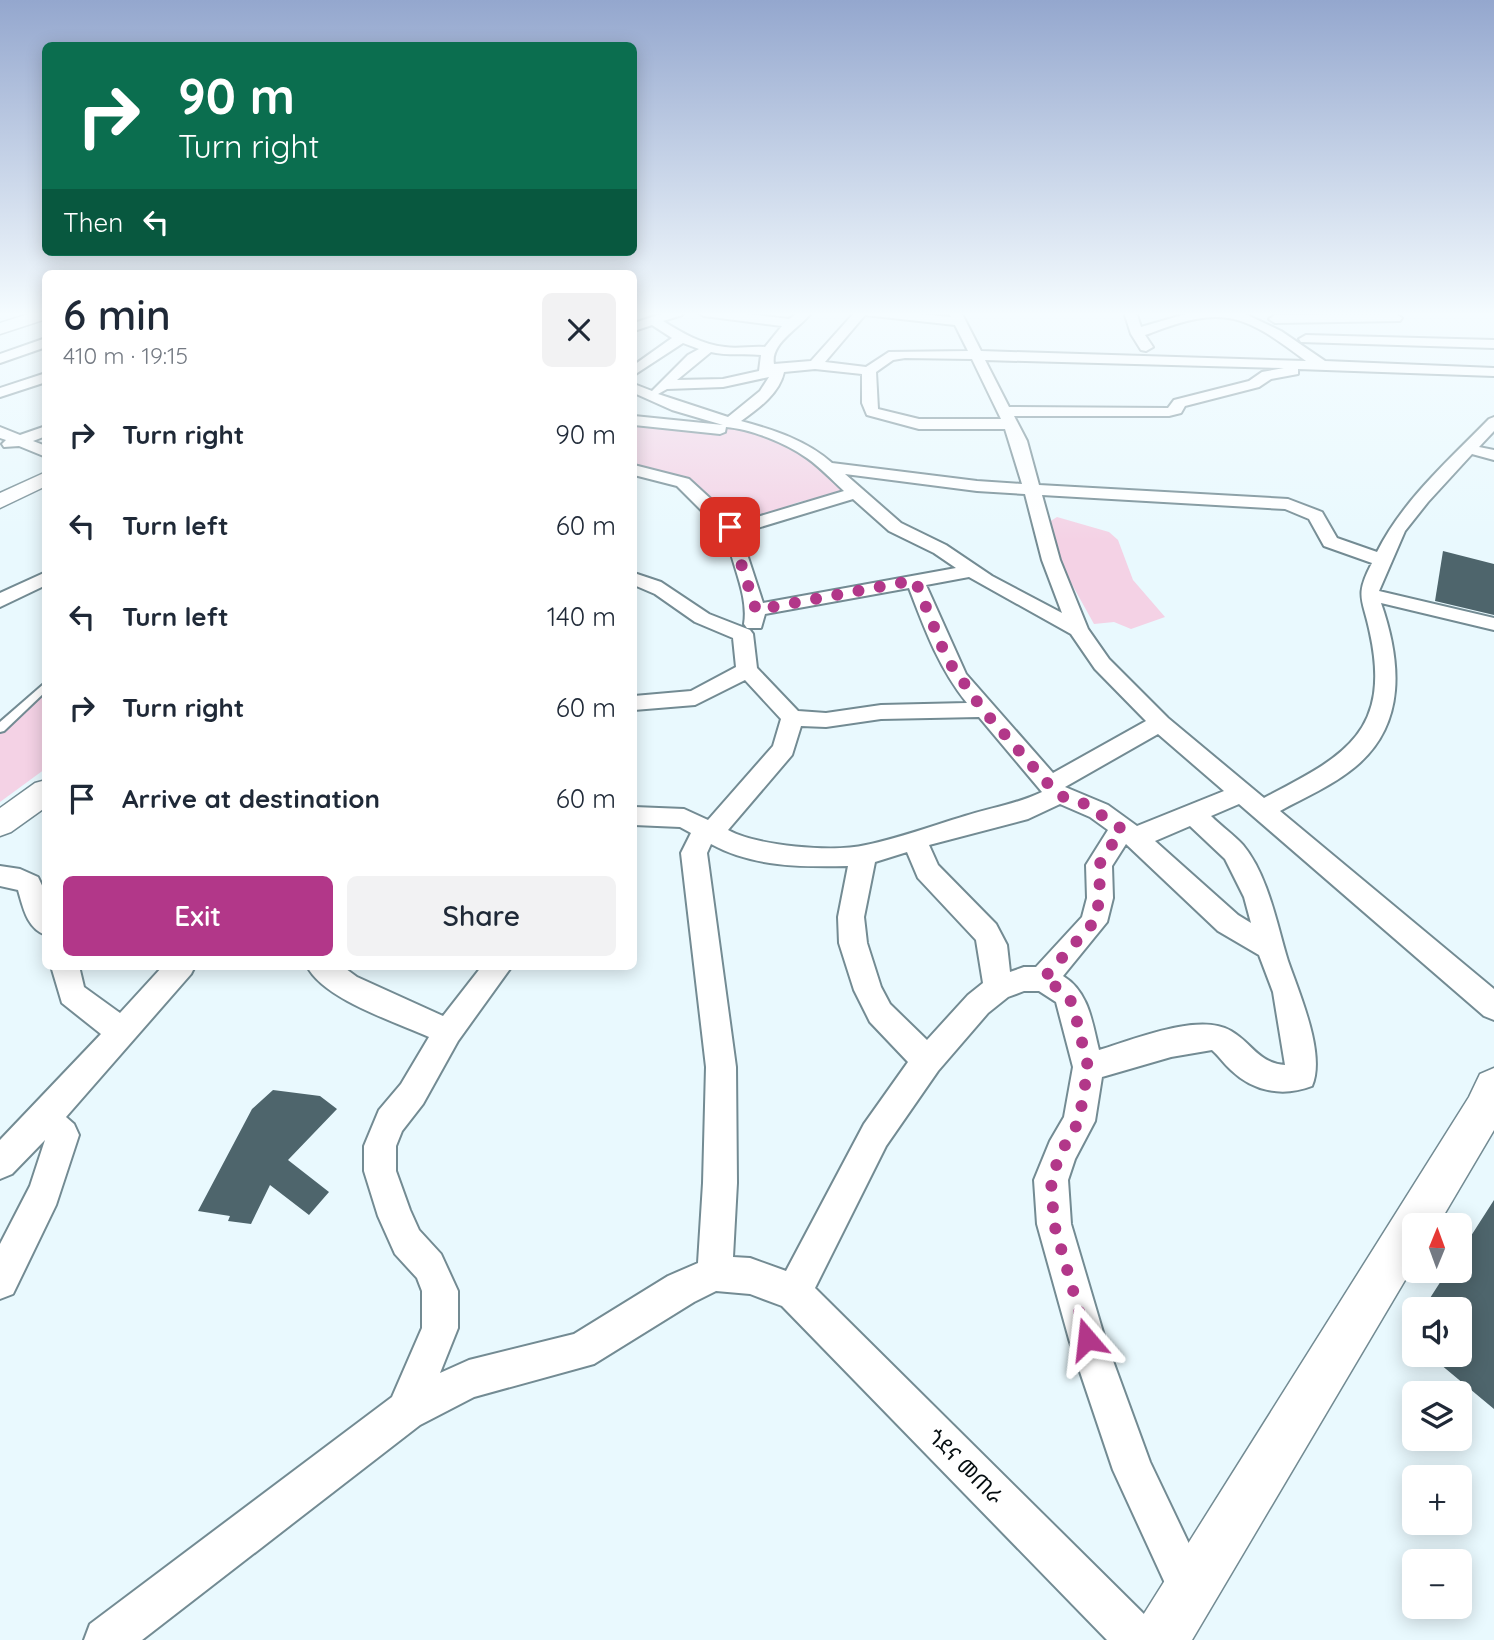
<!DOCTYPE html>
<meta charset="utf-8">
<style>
body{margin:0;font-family:Quicksand,"Noto Sans Ethiopic",sans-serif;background:#f2f2f3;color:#1f2937;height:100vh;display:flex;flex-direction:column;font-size:26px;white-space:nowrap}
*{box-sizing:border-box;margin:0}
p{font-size:23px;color:#747a83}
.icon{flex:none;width:38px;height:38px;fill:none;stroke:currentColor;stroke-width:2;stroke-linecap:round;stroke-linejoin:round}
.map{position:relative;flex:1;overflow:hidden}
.drawer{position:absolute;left:42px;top:270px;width:595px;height:700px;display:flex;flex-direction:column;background:#fff;border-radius:10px;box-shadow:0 4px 18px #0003}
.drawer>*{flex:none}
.hud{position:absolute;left:42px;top:42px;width:595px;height:214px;border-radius:10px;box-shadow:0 4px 18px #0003;background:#0b6e4f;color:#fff;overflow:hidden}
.needle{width:46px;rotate:1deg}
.controls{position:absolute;left:1402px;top:1213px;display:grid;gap:14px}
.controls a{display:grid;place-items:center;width:70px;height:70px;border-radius:10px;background:#fff;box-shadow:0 4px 18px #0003;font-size:35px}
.pin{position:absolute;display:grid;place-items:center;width:60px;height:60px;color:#fff;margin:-30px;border-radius:14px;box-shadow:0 4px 10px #0006}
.me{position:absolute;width:77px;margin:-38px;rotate:343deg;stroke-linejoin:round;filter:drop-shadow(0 0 5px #0008)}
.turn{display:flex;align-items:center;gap:24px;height:147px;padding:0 21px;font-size:32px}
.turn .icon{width:91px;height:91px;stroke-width:2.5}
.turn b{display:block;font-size:49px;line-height:60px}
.then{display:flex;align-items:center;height:66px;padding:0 21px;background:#0003;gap:14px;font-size:26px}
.round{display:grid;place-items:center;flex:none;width:74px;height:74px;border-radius:10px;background:#f2f2f3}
.overview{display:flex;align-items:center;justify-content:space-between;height:119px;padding:0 21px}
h1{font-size:42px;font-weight:600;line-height:52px}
.action{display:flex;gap:14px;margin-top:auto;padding:14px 21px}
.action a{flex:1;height:80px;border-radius:10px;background:#b23789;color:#fff;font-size:28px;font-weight:600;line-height:80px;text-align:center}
.action a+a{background:#f2f2f3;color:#1f2937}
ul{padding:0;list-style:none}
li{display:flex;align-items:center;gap:21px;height:91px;padding:0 21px}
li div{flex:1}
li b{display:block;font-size:26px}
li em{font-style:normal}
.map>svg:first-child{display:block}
.green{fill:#f4d2e5}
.building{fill:#4e656c}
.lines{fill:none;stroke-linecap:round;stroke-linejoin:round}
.service-casing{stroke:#738b93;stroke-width:4}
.minor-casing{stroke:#738b93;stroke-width:4}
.tertiary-casing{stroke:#738b93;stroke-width:3}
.service{fill:#fff;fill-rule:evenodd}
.minor{fill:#fff;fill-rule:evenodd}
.tertiary{fill:#fff;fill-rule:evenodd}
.route{stroke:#b23789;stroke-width:12;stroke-dasharray:0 21.6}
.labels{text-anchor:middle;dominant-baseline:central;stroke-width:7;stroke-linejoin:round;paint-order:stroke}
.near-street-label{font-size:21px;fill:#050d10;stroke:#fff}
</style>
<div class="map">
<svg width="1494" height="1640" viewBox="0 0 1494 1640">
<rect width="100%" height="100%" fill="#e9f9fe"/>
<g class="green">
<path d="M634,420C687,429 756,422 804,449C819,458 833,478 846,491L799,502L749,520L732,521L686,477L634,466Z"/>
<path d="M1057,517L1109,532L1118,540L1133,580L1165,617L1131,629L1114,622L1094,624L1060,563L1046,524Z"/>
<path d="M45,685V769L0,802V728Z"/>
</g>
<g class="building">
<path d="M1443,551L1494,564V615L1435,601Z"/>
<path d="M273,1090L320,1096L337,1109L288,1160L329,1192L309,1215L270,1185L251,1224L228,1221L230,1216L198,1211L252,1109Z"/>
<path d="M1494,1200V1409L1428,1354H1460V1309H1423L1448,1270H1460V1253Z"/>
</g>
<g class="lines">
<defs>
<path id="service" d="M46,682V691L4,731L0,732V722Z"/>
<g id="minor">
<path d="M667,312H684L682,315L663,321C682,333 703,345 725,347C738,349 751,346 765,347L782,326L704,316L698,312H730L789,319L799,312H812C800,328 770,343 774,364L811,361L855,312H898L951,317L949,312H961L981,351L1306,361C1245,315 1224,304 1151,333L1145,335L1153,347L1146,351L1141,350L1131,334L1124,312H1136L1141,327L1193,312H1241L1281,331L1325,361L1494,368V376L1298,369V374L1271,379L1259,387L1185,406L1181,413L1169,416H1014L1027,441L1039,485L1288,499L1322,512L1337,538L1377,552C1403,500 1449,460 1489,419L1494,417V431L1479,447L1494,450V460L1472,454L1428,502L1405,531L1379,591L1494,618V630L1381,603C1401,661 1407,724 1355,767C1332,786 1305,797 1280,811L1494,989V1020L1484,1016L1239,804L1211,816C1221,826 1234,835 1243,845C1268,875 1277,925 1288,961C1299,993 1326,1054 1312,1086C1283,1097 1254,1092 1231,1070C1224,1064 1219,1056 1212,1050L1171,1057L1102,1077L1095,1121L1075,1159L1068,1180L1071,1224L1105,1339L1150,1462L1211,1590L1205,1605L1190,1611L1175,1605L1113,1470L1069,1339L1037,1224L1034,1180L1050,1141L1064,1117L1073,1067L1056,1002L1039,991H1024L1008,997L988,1013L938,1071L886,1146L815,1288L1154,1624L1160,1640H1107L782,1306L750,1294L716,1291L694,1302L594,1364L474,1397L420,1425L142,1640H84L90,1624L392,1397L422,1328V1291L417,1278L395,1254L378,1216L364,1171V1146L379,1110L401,1084L429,1037C396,1022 323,999 307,966H342L357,977L443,1016L482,966H512L458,1041L423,1104L402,1131L396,1146V1171L410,1210L419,1230L441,1254L458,1291V1328L440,1373L469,1360L574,1334L668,1276L698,1263L703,1183L706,1067L681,853L691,833L680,827L634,825V807L684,809L708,820L773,746L781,719L745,680L695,705L634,710V696L691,691L736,667L733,638L695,622L655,594L634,585V573L661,582L709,614L750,630L753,634L757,668L798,711L826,713L881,705L967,703C939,668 925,630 909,588L765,614L761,628H747L744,624C749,594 730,562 726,531L718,527L677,486L634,475V465L689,479L737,523L844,491C832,480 820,467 807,458C786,443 751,429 726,427L725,432L720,434L634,425V416L723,425L672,410L634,393V384L652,391L688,355L699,349L683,343L634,375V365L672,338L652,325L634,331V323ZM865,315L955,325L968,351L889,352L866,367L825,362ZM711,352C728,356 744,353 761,355L759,371L723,379L677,380ZM905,358L972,359L1001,419H919L878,409L876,372L893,360ZM985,360L1284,368L1262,372L1249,381L1174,400L1168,408L1009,407ZM815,369L862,374V403L867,415L919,429H1005L1022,484L977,481L832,463C806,440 774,430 741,421C759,408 779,394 784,372ZM769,377L760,391L728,417L658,394L667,389L723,387ZM845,474L977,491L1025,494L1042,560L1062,613L992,576L946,545L901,523ZM1042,495L1285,509L1309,519L1324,546L1372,563C1354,597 1363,598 1370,633C1392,734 1342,757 1264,798L1168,718L1109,659L1088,629L1060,560ZM853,499L889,531L934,553L956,568L763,603L747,554L744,532ZM969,577L1071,634L1095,669L1146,721L1053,773L966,674L926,585ZM979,717L1042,792C1014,805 993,807 965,816C932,826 899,838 866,845C833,853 757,846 728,830L792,755L801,726L826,727L881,719ZM1158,734L1224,791L1137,826L1108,805L1065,787ZM1060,804L1090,817L1108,830L1086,865L1087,898L1082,917L1036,967H1024L1010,972L1007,945L996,924L938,865L929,845L1028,819ZM1190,826L1225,859L1244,897L1251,923L1238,915L1155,841ZM711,844C753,867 801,867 848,866L838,917L839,943L854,990L870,1022L908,1062L864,1124L786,1271L750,1258L733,1257L737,1183L736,1067L707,853ZM1126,844L1218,931L1259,955L1273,992L1285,1065C1258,1063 1252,1043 1231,1031C1199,1012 1133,1040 1099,1050C1092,1022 1089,992 1063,976L1107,922L1113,898L1112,866ZM907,852L918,878L976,940L983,983L968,995L927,1040L890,1004L881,987L867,943L864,917L875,862Z"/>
<path d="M1396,314L1402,318L1400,321L1275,323L1269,319L1275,315Z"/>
<path d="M1306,335L1494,340V348L1301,342L1299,339Z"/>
<path d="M46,338V347L0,363V354Z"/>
<path d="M46,373V382L0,397V388Z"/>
<path d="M46,426V436L33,441L46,446V457L19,446L4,447L2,444L6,440L0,438V427L20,435Z"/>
<path d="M46,572V585L0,607V593Z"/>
<path d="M0,866L20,869L38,877L46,894V935C27,929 23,907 18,890L0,886Z"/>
<path d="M51,966H79L84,987L120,1013L163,966H195L191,974L66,1117L74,1124L79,1135L56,1205L13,1294L0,1299V1244L30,1186L45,1140L12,1174L0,1179V1140L101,1034L62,1003Z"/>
</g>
<g id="tertiary">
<path d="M35,312H46V319L0,334V323Z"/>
<path d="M46,472V486L0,508V493Z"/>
<path d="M46,780V807L11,832L0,836V808L35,783Z"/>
<path d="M1494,1068V1130L1438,1225H1414V1265L1192,1640H1132L1140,1620L1469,1097L1480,1074Z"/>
</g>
</defs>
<use href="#service" class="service-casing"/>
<use href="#minor" class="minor-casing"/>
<use href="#tertiary" class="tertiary-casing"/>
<use href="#service" class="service"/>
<use href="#minor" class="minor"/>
<use href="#tertiary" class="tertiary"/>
</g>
<linearGradient id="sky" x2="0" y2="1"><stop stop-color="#94a7ce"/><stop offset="0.58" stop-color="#f5fcff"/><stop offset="1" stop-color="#f5fcff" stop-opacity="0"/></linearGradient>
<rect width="1494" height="541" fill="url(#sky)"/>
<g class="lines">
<path class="route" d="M730,527L735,528L738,554L756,610L915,580L947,659L983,710L1058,795L1085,804L1122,829L1099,865L1100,898L1094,922L1043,979L1066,993L1073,1005L1088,1067L1079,1121L1061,1152L1051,1180L1054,1224L1087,1339"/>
</g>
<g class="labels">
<g class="near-street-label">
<text transform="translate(966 1466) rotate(45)">ጎደና መጠራ</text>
</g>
</g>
</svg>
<div class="controls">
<a><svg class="needle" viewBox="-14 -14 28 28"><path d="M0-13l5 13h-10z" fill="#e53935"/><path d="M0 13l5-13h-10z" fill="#747a83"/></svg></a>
<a><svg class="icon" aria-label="sound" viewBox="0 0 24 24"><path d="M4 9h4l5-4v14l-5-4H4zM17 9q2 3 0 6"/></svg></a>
<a><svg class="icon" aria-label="layers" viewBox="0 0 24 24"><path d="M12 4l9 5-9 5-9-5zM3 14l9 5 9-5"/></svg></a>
<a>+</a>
<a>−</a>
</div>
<div class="pin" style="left:730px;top:527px;background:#d93025"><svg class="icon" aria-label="arrive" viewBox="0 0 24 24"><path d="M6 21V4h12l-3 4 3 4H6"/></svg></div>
<svg class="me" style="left:1087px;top:1339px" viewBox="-20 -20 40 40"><path d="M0-17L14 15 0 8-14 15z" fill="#b23789" stroke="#fff" stroke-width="4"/></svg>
<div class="hud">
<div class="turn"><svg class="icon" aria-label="right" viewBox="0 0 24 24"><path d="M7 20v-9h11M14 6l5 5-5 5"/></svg><div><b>90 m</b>Turn right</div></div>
<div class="then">Then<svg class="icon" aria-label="left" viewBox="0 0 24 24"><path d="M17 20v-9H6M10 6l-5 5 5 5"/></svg></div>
</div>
<section class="drawer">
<div class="overview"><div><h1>6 min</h1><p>410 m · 19:15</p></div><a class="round"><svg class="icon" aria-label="close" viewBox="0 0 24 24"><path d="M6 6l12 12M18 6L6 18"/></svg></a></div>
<ul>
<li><svg class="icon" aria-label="right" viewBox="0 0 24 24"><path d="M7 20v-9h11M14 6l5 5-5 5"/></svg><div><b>Turn right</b></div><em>90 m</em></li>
<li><svg class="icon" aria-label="left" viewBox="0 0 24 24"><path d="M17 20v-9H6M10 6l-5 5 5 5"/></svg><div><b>Turn left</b></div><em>60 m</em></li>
<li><svg class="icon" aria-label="left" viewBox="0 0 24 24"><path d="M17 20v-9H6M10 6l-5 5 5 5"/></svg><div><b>Turn left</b></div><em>140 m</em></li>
<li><svg class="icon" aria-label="right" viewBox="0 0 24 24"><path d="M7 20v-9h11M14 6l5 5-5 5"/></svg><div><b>Turn right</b></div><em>60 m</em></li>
<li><svg class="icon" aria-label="arrive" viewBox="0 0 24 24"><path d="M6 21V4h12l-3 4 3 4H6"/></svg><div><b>Arrive at destination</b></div><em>60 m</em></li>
</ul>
<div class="action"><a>Exit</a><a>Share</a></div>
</section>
</div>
